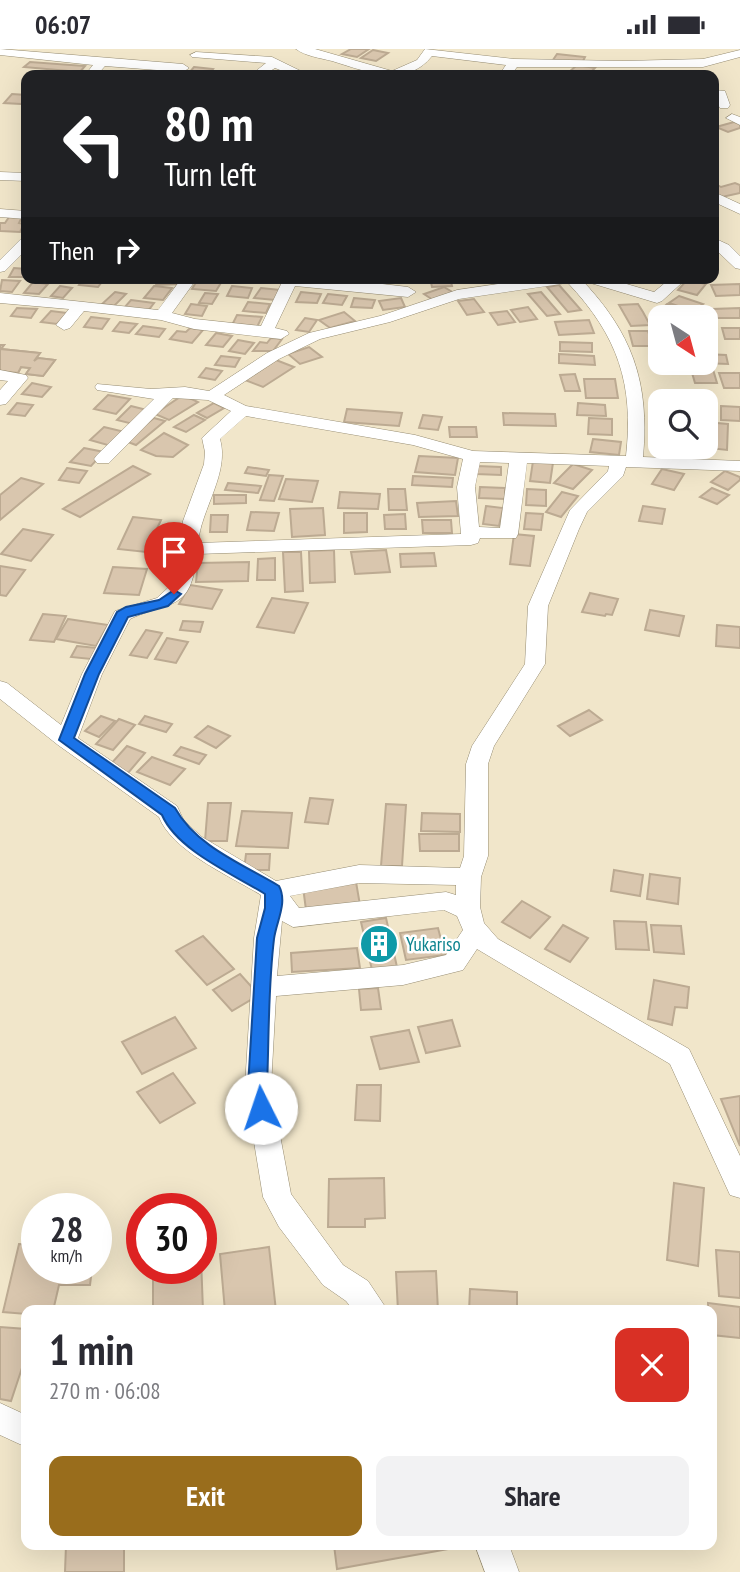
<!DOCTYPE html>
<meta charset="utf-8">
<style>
body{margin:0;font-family:"PT Sans Narrow",sans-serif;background:#f2f2f3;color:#2b2b33;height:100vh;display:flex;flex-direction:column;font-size:26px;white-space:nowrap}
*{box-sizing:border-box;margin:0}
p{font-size:23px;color:#7c7c81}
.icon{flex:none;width:38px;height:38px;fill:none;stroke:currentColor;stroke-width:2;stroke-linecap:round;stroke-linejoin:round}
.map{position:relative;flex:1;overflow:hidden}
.sheet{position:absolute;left:21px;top:1256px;width:696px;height:245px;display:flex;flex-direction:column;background:#fff;border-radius:14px;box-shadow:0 7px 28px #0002}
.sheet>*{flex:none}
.guide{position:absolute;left:21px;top:21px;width:698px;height:214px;border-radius:14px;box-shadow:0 7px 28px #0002;background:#202124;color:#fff;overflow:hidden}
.needle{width:46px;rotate:144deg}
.fabs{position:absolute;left:648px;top:256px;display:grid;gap:14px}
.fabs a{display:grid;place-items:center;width:70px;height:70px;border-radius:14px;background:#fff;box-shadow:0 7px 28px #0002;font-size:35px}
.speed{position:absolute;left:21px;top:1144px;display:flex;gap:14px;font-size:35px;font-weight:700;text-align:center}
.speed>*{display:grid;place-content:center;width:91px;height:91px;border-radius:50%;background:#fff;box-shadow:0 7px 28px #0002;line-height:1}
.speed small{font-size:18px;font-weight:400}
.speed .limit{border:10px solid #d22;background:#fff;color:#111}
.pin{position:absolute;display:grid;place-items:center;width:60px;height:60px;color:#fff;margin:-72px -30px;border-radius:50% 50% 50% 0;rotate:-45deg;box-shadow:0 0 7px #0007}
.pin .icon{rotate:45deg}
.me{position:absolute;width:77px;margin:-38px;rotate:356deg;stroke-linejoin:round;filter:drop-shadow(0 0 5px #0008)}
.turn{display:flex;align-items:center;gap:24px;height:147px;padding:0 28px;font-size:32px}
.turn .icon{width:91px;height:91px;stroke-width:2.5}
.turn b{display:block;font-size:49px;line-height:60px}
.then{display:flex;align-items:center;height:66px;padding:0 28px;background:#0003;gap:14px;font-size:26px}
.round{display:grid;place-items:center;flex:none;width:74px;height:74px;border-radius:14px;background:#f2f2f3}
.headline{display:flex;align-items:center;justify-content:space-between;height:119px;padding:0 28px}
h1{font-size:42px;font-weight:700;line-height:52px}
.button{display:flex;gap:14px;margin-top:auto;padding:14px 28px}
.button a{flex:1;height:80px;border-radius:14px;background:#996d1c;color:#fff;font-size:28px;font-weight:700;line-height:80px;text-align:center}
.button a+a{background:#f2f2f3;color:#2b2b33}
.status{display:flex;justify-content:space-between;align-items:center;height:49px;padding:0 35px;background:#fff;direction:ltr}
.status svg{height:19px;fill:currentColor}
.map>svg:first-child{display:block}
.building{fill:#d9c6ae;stroke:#bcaa92;stroke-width:2}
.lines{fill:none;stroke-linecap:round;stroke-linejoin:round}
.street-casing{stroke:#968c72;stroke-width:1}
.street{fill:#fff;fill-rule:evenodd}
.route{fill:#1a73e8;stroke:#114b97;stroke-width:2}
.labels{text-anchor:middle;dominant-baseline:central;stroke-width:5;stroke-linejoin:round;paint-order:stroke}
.culture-label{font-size:19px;fill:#0d838f;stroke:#fff;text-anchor:start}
</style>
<div class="status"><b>06:07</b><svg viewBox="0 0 49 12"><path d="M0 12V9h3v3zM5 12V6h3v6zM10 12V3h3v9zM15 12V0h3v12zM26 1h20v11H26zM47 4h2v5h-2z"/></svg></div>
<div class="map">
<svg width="740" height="1523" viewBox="0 0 740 1523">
<rect width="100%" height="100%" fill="#f1e6ca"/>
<g class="building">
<path d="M351,0H369L357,8L342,5Z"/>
<path d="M373,1L388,4L376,12L361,9Z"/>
<path d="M557,5L585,8L582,14L553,11Z"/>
<path d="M30,13L85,17L80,23L24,18Z"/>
<path d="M577,16L595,19L588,26L568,24Z"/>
<path d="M194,18L213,20L208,26L188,25Z"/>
<path d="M12,45L26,46V48L21,55L4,54Z"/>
<path d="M734,73L740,75V79L728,83L716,78Z"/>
<path d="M714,134L721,138L735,134L740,136V144L722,148L714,144Z"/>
<path d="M9,168H22L19,174L24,175L20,183L0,182V174H5Z"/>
<path d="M14,219L26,220V228H9Z"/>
<path d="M84,229H105L98,238L79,236Z"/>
<path d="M161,229H186L182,235L156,236Z"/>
<path d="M430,229H450L452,237L432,238Z"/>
<path d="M198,230L222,232L216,242L192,240Z"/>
<path d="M2,231L20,232L12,243L0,242Z"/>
<path d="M687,231L706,235L697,246L678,241Z"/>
<path d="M33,233L48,235L39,245L24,244Z"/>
<path d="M740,235V246L716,247L711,236Z"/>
<path d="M559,236L581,261L568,263L547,238Z"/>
<path d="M60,237L72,239L63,249L51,247Z"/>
<path d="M154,237L172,239L163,251L144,249Z"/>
<path d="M232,237L252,239L248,249L227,247Z"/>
<path d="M444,238L454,244L433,251L424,245Z"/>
<path d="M261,239L281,241L275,251L254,249Z"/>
<path d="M115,243L126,245L114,257L102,255Z"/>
<path d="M301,243L321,245L317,254L296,253Z"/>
<path d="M541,243L560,265L547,267L528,245Z"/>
<path d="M205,244L218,245L212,255L199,254Z"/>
<path d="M328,245L347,247L342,256L323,254Z"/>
<path d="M679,247L703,255L693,262L669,254Z"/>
<path d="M354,249L375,251L372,259L351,258Z"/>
<path d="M401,249L405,258L383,261L379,252Z"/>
<path d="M474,250L484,263L467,266L458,252Z"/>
<path d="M131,251L154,254L148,262L124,259Z"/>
<path d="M248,253L270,255L266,264L243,262Z"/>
<path d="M191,255L207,257L202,267L185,265Z"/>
<path d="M638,255L643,263L650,276L631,277L619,256Z"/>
<path d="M667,255L684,260L675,268L657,264Z"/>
<path d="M528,258L537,270L520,273L511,261Z"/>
<path d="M17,259L37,260L31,269L11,267Z"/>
<path d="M740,259V269H717L713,260Z"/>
<path d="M51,262L67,264L57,275L41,273Z"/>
<path d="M507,262L515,273L498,276L490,264Z"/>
<path d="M344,263L355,272L330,279L319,271Z"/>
<path d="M237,266L262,268L257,278L232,276Z"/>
<path d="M91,268L109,270L102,280L84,278Z"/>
<path d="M305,269L317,271L309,283L296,281Z"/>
<path d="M589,271L594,284L559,286L555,273Z"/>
<path d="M120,273L137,275L129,284L113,282Z"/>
<path d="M143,277L165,280L159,288L136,285Z"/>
<path d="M190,279L203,281L192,294L170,290L177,282L186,283Z"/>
<path d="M722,279H740V290H725Z"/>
<path d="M629,282H648L653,297H633Z"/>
<path d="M216,284L232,287L223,298L206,296Z"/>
<path d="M271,289L282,290L273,302H253L260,293L267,294Z"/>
<path d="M238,291L254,294L245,305L229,302Z"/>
<path d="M560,293L592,294V303L560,302Z"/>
<path d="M0,296H4L1,300L40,304L34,312L38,309L55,311L43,327L26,325L30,319L21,318L18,324L0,322Z"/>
<path d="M0,296H4L1,300L40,304L34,312L38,309L55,311L43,327L26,325L30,319L21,318L18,324L0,322Z"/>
<path d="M309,298L322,308L300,315L288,305Z"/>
<path d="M559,305L594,307L595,316L559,314Z"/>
<path d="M705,305L726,306L728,315L700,314L705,313Z"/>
<path d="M221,307L240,309L235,318L215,316Z"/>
<path d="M276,311L294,318L263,338L245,331Z"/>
<path d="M690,317H712L717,334H695Z"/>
<path d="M206,319L222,322L215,331L199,328Z"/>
<path d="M719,324H740V339H724Z"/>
<path d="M575,325L580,342H565L560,326Z"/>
<path d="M584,330H615L618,349H586Z"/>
<path d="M32,334L51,338L42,348L22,345Z"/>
<path d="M108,346L130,350L116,365L94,360Z"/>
<path d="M183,346L198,353L169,371L155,365Z"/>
<path d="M17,354L33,356L25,367L8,365Z"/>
<path d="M214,354L224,359L207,369L197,364Z"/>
<path d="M578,354L605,356L606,367L577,366Z"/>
<path d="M131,357L147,361L133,375L117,371Z"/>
<path d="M721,357L740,358V372L721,371Z"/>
<path d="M347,360L402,364L399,377L344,373Z"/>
<path d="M503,364L555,365L556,377L504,376Z"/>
<path d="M194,366L205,371L186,383L174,378Z"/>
<path d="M423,366L442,368L438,381L419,379Z"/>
<path d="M154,369L165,372L136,396L125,392Z"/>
<path d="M589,369L612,370V386L588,385Z"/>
<path d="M705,373L728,375L727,401L700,398L705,397Z"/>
<path d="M104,378L125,383L111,397L90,391Z"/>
<path d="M449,378H476L477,388H450Z"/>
<path d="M164,384L188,396L173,408L156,407L141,401Z"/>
<path d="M593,390L621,393L619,406L590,403Z"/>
<path d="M84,399L104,403L91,417L70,413Z"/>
<path d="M419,407L458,409L455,426L415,423Z"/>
<path d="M533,412L553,414L550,434L530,432Z"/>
<path d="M573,415L592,421L573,440L554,434Z"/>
<path d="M133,417L150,425L80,468L63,460Z"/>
<path d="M477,417L501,418V426L476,425Z"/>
<path d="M248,418L269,421L266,427L245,424Z"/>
<path d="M67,419L87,422L79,434L59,431Z"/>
<path d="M662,420L684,425L674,441L652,435Z"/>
<path d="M725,422L740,428V431L728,441L711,433Z"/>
<path d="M269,426L283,427L274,452L260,451Z"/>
<path d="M413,427L453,429L452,438L412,436Z"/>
<path d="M21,429L43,435L0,471V446Z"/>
<path d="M286,430L318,432L312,453L279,450Z"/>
<path d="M228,434L261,437L258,444L225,441Z"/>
<path d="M480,438L505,439V450L479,449Z"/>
<path d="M712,439L729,446L717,455L700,448Z"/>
<path d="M388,440H405L407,461H389Z"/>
<path d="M527,440L546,441V457L526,456Z"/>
<path d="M340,443L380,445L378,460L338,459Z"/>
<path d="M562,443L578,447L561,468L546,463Z"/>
<path d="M214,446H246V454L214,455Z"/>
<path d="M456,452L458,467L419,468L417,454Z"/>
<path d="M486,457L503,459L499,477L483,475Z"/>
<path d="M643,457L665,460L662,475L639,472Z"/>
<path d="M323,459L325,486L292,488L290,460Z"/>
<path d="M251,463L279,464L274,482L247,481Z"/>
<path d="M344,464H367V483L344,484Z"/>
<path d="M526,464L543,465L541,481L524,480Z"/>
<path d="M405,465L406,480H385L384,466Z"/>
<path d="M211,466H228L227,483H210Z"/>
<path d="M133,468L161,471L146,503L118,500Z"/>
<path d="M422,471H451L452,484H423Z"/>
<path d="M23,480L53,486L31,512L1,505Z"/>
<path d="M514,485L534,487L530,517L510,515Z"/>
<path d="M334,501L335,533L310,534L309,502Z"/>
<path d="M386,501L390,523L355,525L351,503Z"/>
<path d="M283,503H301L303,542L285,543Z"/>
<path d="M434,504L436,517L401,518L400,505Z"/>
<path d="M275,509V531H257L258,510Z"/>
<path d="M249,513L248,532L196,533L198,514Z"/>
<path d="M0,517L25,521L6,547L0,546Z"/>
<path d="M113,518L147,520L139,546L104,544Z"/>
<path d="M190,536L222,541L212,560L179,555Z"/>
<path d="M590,544L618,550L612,566L606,565L605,567L582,563Z"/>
<path d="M272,549L308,554L294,584L257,578Z"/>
<path d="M650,561L684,567L679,587L645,581Z"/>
<path d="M43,565L66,567L54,593L30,591Z"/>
<path d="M68,570L108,576L96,597L56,590Z"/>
<path d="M183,572L203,573L200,583L180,581Z"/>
<path d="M717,576L740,578V599L716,597Z"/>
<path d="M146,581L162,584L147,609L130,606Z"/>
<path d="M167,589L188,593L176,614L155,610Z"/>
<path d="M77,597L97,599L91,610L71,608Z"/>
<path d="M589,661L602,671L570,687L558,677Z"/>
<path d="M101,667L115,672L99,688L85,682Z"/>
<path d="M145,667L172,675L166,683L139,675Z"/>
<path d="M119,670L135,676L113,701L96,695Z"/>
<path d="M208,677L230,687L216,699L195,688Z"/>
<path d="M127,697L145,704L128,724L109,717Z"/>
<path d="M181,698L206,706L199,715L174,706Z"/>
<path d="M152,708L185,720L170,736L137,723Z"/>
<path d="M310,749L333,751L328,775L305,773Z"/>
<path d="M208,754H231L227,792H205Z"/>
<path d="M386,755L406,756L402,817H381Z"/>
<path d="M242,762L292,764L288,799L236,797Z"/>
<path d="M422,764L460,765V783L421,782Z"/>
<path d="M419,785H459V802H420Z"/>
<path d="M246,805H270L269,821H244Z"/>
<path d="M614,821L643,826L640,847L611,842Z"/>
<path d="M650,825L680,829L678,855L647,850Z"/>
<path d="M356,833L360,856L306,861L303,838Z"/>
<path d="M522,852L550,868L530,889L502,873Z"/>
<path d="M386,869L397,918L372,921L361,873Z"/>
<path d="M614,872L646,873L649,901L616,900Z"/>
<path d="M563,876L588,889L570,913L545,900Z"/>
<path d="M651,876L681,877L684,905L654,903Z"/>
<path d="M438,879L445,906L406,911L400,884Z"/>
<path d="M203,887L234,920L207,936L176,902Z"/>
<path d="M357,899L360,919L292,923L291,904Z"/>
<path d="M240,925L259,946L232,962L213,941Z"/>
<path d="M654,931L689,938L687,959L675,958L672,976L648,970Z"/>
<path d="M378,939L381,960L361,961L359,940Z"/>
<path d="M175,968L196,999L142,1025L122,993Z"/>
<path d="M452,971L460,997L426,1004L418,978Z"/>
<path d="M409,981L419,1013L380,1020L371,988Z"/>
<path d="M173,1024L195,1054L160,1074L137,1043Z"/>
<path d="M357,1036H381L380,1072L355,1071Z"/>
<path d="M740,1047V1097L721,1050Z"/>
<path d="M384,1129L385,1169L365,1170V1178H328L329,1130Z"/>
<path d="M674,1134L704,1139L698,1217L667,1211Z"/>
<path d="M19,1195L37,1196V1220H92L90,1236H59L53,1262H26V1265L3,1263Z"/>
<path d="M269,1198L276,1262H225L220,1205Z"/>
<path d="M716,1201L740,1203V1249L719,1247Z"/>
<path d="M201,1209L203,1262H153V1220H201Z"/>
<path d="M436,1222L438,1262H398L396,1223Z"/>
<path d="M470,1240L517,1243V1262H469Z"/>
<path d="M708,1254L740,1258V1289L712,1286V1262H708Z"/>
<path d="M0,1278L26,1280V1316H23L11,1352L0,1350Z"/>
<path d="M66,1496H124V1523H65Z"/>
<path d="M334,1496H453L454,1499L337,1520Z"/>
</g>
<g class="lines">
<defs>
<g id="street">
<path d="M0,0L183,15L189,19L183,23L105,17L97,26H85L93,16L0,6Z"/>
<path d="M296,0H315L392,22L417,11L425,0L514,10L624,12L703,10L740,1V8L703,18H517L511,26H499L506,16L432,7C406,40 365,22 332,12C320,9 305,7 296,0Z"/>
<path d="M196,3L272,8L309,26H293L275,19L264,26H251L266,14L192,8L190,6Z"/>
<path d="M714,41L725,42L730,56L728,59H720L714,49Z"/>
<path d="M732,65L740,68V76L726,69Z"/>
<path d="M0,123L26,124V132L0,131Z"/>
<path d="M714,143L740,155V165L714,153Z"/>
<path d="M0,160L26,162V170L0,168Z"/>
<path d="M26,189V201L5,222L0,223V211L21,190Z"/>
<path d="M714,189L729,196L740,207V220L735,219L714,199Z"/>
<path d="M182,229H194L195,232L172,264L195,270L261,277L284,229H331L408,238L416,243L408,248L295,237L275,279L287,282L289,285L281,290L194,280L161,271L84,262L70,279L64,281L56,276L69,260L0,254V244L158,261Z"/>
<path d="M539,229H580C632,283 650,333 643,408L740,412V422L626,418L623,427L587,463L579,480L548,557L545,615L494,697L488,715V807L481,828L480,858L484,874L498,890L689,1000L740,1107V1149L730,1146L670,1015L477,900L463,921L403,936L276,947L271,1038L291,1145L343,1216L368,1232L388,1262H354L346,1252L323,1236L279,1178L263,1148L245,1038L254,889L261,846C230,827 172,802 159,768L58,696L0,650V632L7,634L61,676L82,625L115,562L157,549L170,537L176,522L183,472L204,415L205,403L202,389L231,362L208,351L173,349L109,414H97L94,410L97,406L154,350L97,341L95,338L97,335L151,340L185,338L209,342L267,304L309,284L380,267L457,241ZM568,234C618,287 634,335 626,407L473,402L415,386L246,357L224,346L279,310L320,290L390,273L459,250ZM246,367L413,396L463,410L457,438L461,485L198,494C201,460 230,424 220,390ZM480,413L509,414L500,479L479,478L475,438ZM527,414L609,417L608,422L570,461L528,557L525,615L472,697L466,715L464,807L460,819L359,816L276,832L202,788L184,772L177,757L78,689L102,625L130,570C170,551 191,564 197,505L471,496L478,494L480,489H516L518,485ZM359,834L456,836V846L446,843L299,859L290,847ZM444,861L457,867L463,881L446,906L403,916L277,927L282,872L293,878Z"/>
<path d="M582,229H606L654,243L671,229H687L662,252L657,254L584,232Z"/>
<path d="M0,321L26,326L28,329L6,355L0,356V341L8,332L0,331Z"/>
<path d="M0,1354L26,1366V1398L0,1386Z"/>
<path d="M475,1496H509L519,1523H485Z"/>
</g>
</defs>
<use href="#street" class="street-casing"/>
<use href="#street" class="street"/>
</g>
<path class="route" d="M174,541L181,545L168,557L128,568L99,625L74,689L175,759C196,797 242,815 279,837C288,854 276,873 274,890C268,939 269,989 267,1038L270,1059L267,1065L261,1067L254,1065L248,1038L257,889L265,859V845C233,825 177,801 162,766L59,691L85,625L117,563L126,558L159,551Z"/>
<defs>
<symbol id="building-disc" viewBox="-11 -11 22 22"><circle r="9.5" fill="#0f9aa8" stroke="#fff"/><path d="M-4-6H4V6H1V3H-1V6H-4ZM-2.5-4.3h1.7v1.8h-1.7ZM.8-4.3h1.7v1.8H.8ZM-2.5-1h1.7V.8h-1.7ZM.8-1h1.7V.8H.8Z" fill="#fff"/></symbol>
</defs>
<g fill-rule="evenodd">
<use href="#building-disc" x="357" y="873" width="44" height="44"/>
</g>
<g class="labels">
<g class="culture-label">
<text x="406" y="895">Yukariso</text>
</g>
</g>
</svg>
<div class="fabs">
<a><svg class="needle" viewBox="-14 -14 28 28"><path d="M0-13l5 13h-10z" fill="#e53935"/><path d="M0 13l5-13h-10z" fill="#7c7c81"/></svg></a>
<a><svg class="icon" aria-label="search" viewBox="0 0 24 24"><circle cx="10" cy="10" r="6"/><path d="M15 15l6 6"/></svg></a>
</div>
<div class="speed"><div>28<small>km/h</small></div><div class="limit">30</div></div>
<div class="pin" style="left:174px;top:545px;background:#d93025"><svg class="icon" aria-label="arrive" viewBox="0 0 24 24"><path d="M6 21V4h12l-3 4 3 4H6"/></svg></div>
<svg class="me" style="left:261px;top:1059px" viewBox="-20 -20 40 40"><circle r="19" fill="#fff"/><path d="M0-13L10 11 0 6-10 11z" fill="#1a73e8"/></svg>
<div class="guide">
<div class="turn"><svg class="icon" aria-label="left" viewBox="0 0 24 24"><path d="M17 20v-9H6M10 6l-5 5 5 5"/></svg><div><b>80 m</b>Turn left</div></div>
<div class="then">Then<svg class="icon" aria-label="right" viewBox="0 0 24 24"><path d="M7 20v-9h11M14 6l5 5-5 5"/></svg></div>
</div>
<section class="sheet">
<div class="headline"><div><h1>1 min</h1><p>270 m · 06:08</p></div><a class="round" style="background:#d93025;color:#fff"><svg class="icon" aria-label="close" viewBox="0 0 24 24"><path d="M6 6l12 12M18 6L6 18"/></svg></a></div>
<div class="button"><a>Exit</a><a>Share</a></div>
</section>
</div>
